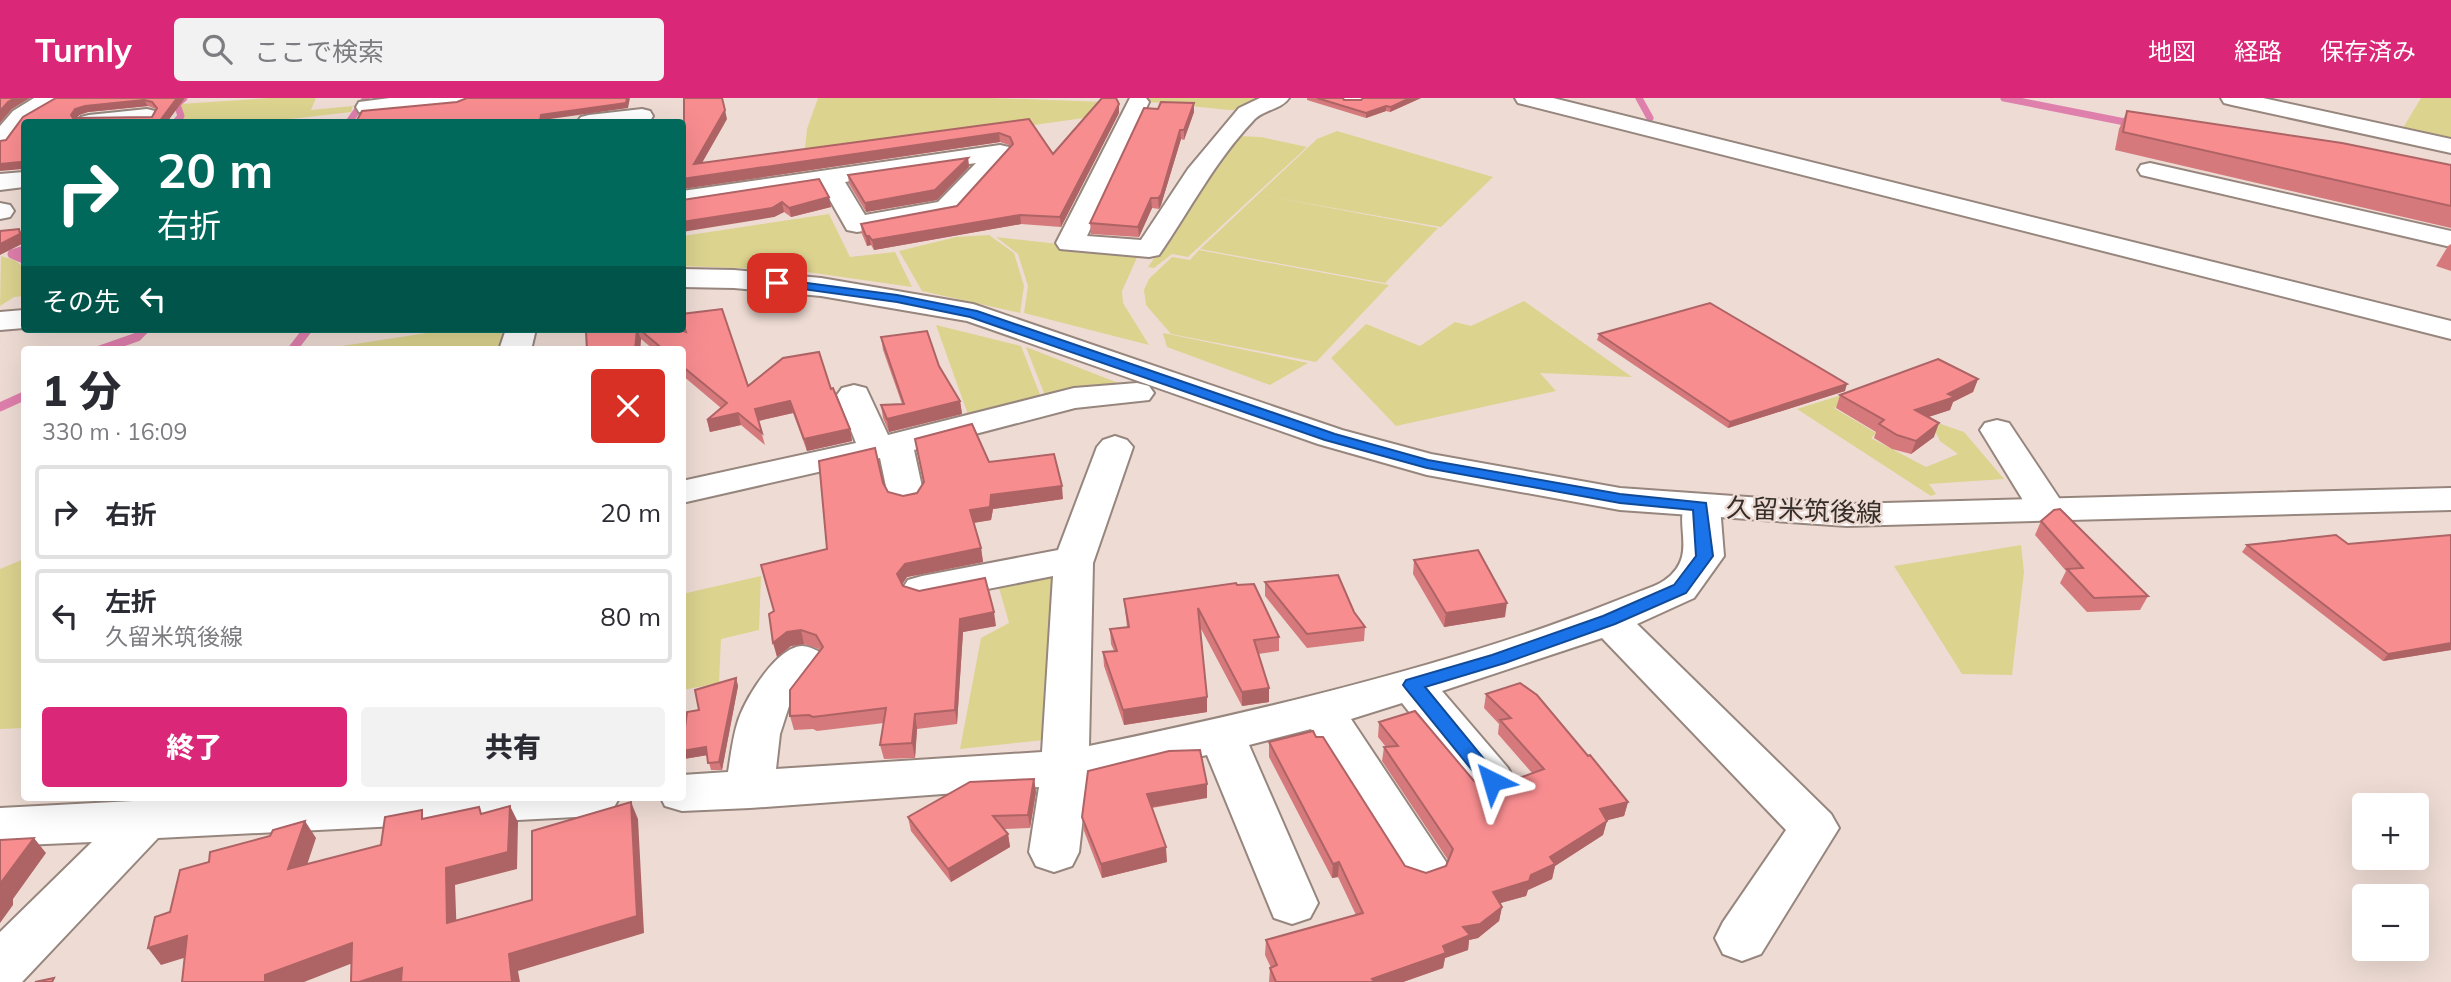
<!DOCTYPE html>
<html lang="ja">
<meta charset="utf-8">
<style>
body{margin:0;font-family:Mulish,"Noto Sans JP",sans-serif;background:#f2f2f3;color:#2b2b33;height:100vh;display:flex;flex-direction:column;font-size:26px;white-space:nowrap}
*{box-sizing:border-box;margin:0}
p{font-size:23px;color:#7c7c81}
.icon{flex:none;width:38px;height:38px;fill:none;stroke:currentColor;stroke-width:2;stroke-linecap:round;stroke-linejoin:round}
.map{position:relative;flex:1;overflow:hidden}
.side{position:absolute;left:21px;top:248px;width:665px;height:455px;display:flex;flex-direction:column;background:#fff;border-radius:7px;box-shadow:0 7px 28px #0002}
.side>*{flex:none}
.hud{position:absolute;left:21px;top:21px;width:665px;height:214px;border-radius:7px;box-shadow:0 7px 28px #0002;background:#00695c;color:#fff;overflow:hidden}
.fabs{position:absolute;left:2352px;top:695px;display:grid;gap:14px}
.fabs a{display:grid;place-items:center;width:77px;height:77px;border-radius:7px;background:#fff;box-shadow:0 7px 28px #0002;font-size:35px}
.pin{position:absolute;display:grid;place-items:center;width:60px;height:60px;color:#fff;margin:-30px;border-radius:14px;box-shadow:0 4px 10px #0006}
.me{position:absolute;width:77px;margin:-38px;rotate:320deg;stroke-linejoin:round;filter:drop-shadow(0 0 5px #0008)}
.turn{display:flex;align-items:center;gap:24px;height:147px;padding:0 21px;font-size:32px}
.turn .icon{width:91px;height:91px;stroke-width:2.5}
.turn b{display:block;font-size:49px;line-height:60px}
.then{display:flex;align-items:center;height:66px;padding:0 21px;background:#0003;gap:14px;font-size:26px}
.round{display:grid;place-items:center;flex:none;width:74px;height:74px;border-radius:7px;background:#f2f2f3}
.head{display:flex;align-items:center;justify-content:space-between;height:119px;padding:0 21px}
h1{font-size:42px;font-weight:800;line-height:52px}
.primary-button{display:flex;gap:14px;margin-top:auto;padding:14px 21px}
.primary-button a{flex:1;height:80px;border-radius:7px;background:#db2777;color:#fff;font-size:28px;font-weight:800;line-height:80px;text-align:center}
.primary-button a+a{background:#f2f2f3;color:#2b2b33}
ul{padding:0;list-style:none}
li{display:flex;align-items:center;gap:21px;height:94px;margin:0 14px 10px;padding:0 7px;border:4px solid #e1e1e2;border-radius:7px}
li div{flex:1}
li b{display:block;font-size:26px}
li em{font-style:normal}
header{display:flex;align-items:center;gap:42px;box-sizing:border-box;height:98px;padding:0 35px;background:#db2777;color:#fff}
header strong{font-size:33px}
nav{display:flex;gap:38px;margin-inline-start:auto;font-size:24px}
.search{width:490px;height:63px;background:#f2f2f3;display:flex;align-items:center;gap:18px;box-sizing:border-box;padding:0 24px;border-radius:7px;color:#7c7c81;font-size:26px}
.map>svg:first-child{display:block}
.green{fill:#dcd38f}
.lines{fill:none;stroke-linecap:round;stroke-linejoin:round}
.stream-far1{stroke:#df7fac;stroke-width:7}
.stream{stroke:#df7fac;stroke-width:9}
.minor-casing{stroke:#96867e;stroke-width:4}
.major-casing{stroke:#96867e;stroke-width:4}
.minor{fill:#fff;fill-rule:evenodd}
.major{fill:#fff;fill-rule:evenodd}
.wall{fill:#d5797c;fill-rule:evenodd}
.shaded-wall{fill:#ae6365}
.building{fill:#f88d90;stroke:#ae6365;stroke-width:2;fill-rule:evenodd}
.route{fill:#1a73e8;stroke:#114b97;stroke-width:2}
.labels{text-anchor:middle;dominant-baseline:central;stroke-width:5;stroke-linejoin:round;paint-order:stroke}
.street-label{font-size:26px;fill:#352e2b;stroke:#eedcd4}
</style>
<header>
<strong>Turnly</strong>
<div class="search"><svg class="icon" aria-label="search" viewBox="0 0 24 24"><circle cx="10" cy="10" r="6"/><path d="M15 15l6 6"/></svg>ここで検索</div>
<nav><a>地図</a><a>経路</a><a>保存済み</a></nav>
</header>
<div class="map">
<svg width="2451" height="884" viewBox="0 0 2451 884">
<rect width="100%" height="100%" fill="#eedcd4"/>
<g class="green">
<path d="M270,0H316L311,12L353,8L351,14L265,24H178L183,16L180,6Z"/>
<path d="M818,0H992L1106,4L1091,19L804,59L807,31Z"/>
<path d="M1144,0H1267L1245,11L1229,12L1141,3Z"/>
<path d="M2421,0H2451V46L2400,35Z"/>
<path d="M1337,33L1493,79L1441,129L1260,97L1438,130L1385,185L1200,151L1317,41Z"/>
<path d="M1238,38L1261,39L1307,49L1188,159L1172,156L1154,170L1148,169Z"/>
<path d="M829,116L850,159L895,154L912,189L793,172L683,168V138Z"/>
<path d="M989,137L1014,155L1024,188L1020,215L922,193L899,153L956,139Z"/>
<path d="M996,139L1139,155L1122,193L1123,205L1149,247L1024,215L1028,188L1018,156Z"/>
<path d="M1199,152L1389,187L1316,264L1171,236L1146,207L1144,192L1149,181L1172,159L1190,162Z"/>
<path d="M1,158L14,162L24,169V198L14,199L0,208Z"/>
<path d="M1524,203L1632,279L1540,275L1556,293L1396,328L1331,260L1366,226L1420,248L1455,224L1471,228Z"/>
<path d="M936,227L1021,248L1042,302L970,322Z"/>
<path d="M453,231H504L498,252H316Z"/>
<path d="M1163,236V235L1308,265L1270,287L1167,249Z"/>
<path d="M1026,249L1131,290L1046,300Z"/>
<path d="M1848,295L1857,300L1834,310L1876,335L1871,340L1926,369L1958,356L1940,343L1935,333L1938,325L1964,334L2004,381L1929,386L1936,396L1931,398L1797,311Z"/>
<path d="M2021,447L2024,474L2012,577L1962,576L1894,468Z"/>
<path d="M24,461V630L0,631V471Z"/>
<path d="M1059,469L1054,641L960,651L981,540L1009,525L997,483Z"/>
<path d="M761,478L759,532L721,541L719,585L683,592L682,496Z"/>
</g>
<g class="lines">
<g class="stream-far1">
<path d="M1639,0L1650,20"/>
<path d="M2004,0L2135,26"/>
<path d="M176,24L181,18L177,6L184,0"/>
<path d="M349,24L366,0"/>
<path d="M19,154L24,152"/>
</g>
<g class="stream">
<path d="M24,152L12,156L24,161"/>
<path d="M100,252L137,239L144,232"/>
<path d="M292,252L308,231"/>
<path d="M0,309L24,298"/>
</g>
<defs>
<g id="minor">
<path d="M34,0H61L58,5L24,24V28L8,47L0,49V28L13,13Z"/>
<path d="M390,0H469L466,5L458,7L367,16L359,14L356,9L359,4Z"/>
<path d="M1130,0H1146L1149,4L1087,138L1141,142L1188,71L1239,10L1260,0H1289C1281,12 1262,12 1253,23C1215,63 1190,112 1159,157L1149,159L1060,151L1056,145Z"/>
<path d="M1341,0H1364L1361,5H1344Z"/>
<path d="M1515,0H1553L2451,223V241L1518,5Z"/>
<path d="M2221,0H2263L2451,41V55L2232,7L2224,5Z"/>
<path d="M147,11L155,13L158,18L155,23L77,24L81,19L89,17Z"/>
<path d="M642,11L650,13L653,18L650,23L577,24L581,19L589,17Z"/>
<path d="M1000,47L1009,49L1012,54L1009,59L956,116L947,118L857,134L847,132L822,88L682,109V93ZM976,65L938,104L865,117L845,84Z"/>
<path d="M2150,65L2451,133V149L2141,77L2138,72L2141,67Z"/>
<path d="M24,74V89L0,92V76Z"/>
<path d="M0,105L10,107L14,113L10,119L0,121Z"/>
<path d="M506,231H536L531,252H499Z"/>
<path d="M1137,285L1149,288L1154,295L1149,302L1075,310L914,352L924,398L919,406L906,409L893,406L888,398L880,360L682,405V383L856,345L837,297L842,290L854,287L866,290L888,337L1074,290Z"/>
<path d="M1997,322L2009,325L2067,412L2061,420L2048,423L2035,420L2029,412L1980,332L1985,325Z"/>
<path d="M1115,338L1127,342L1133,349L1093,465L1089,648C1244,616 1397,580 1546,529C1577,518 1606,507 1636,495C1645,491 1657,488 1665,482C1700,457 1671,425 1688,400L1701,397L1714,400L1720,408L1724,458L1694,500L1637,526L1831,716L1839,730L1761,856L1742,863L1723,856L1715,840L1723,824L1786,732L1602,540L1442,593L1508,670L1515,683L1508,696L1491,701L1474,696L1402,605L1351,621L1448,767L1441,781L1423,787L1405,781L1311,631L1249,647L1318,805L1310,820L1292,826L1274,820L1207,657L1087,683L1079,754L1072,768L1054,774L1036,768L1029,754L1039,689L750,710L682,713L665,708L661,700H682V677L728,674C731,656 733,637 739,620C747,598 777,549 802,548C807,548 814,551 818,553L824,563L789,608L780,636L776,671L1042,654L1053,478L922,504L908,500L902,491L908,482L922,478L1058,452L1097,349L1103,342Z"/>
<path d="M138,700L171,702L619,700L612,713L595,718L158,740L22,884H0V834L92,744L0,748V710L133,703Z"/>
</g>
<g id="major">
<path d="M682,171L734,172L821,180L973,206L1342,332L1431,356L1620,390L1847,406L2451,390V412L1847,428L1620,412L1427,377L1318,346L967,223L821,198L734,190L682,189Z"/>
<path d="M24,212V230L0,232V214Z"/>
</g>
</defs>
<use href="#minor" class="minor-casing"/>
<use href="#major" class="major-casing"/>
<use href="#minor" class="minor"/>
<use href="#major" class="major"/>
</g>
<g class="wall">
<path d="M56,0H185L167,24L23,71L6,42ZM148,8L156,11L152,19L77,20L79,17L88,14Z"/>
<path d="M1307,0H1343L1344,2H1361L1363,0H1421L1390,14L1386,13L1366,20L1307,2Z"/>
<path d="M1194,5V14L1184,42L1181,41L1161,107L1159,111L1152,110L1139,139L1091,136L1090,125Z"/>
<path d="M2127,13L2451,67V130L2115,52L2119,31Z"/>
<path d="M1119,15L1061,129L1021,126L874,152L871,147L867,148L862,136L861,126L957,108L1012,48L1000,44L682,91L727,21L702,65L1029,21L1053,56Z"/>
<path d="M968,60L969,69L937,102L866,114L849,86L848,77Z"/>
<path d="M829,99L831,109L791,119L784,114L774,119L682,102Z"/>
<path d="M2451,146V173L2436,168L2448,148Z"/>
<path d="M602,231H677L748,288L831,291L850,331L852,343L807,353L793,315L758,323L765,347L741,327L710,334L707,322L721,310L682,277V252H654L641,241L640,252H587Z"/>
<path d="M1599,236L1845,293L1728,330L1597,242Z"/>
<path d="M881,239L960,303L962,316L889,334L883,320L881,307L902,306L883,252Z"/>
<path d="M1978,281L1973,294L1953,304L1950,312L1928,319L1934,339L1911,356L1892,351L1874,340L1876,334L1836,310L1840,297Z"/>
<path d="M915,341L989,364L1063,401L993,411L991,422L974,425L981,450L983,464L907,479L902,486L903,488L996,528L963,534L957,626L917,631L915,660L884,661L880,647L884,625L817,633L813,631L794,632L790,618L820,553L819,551L804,546L791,548L777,559L774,513L883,385L888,394L903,398L917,395L924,385Z"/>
<path d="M2041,423L2148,498L2140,512L2087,514L2060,485L2066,473L2035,437Z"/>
<path d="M2247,447L2451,552L2383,563L2242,454Z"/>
<path d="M1414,462L1505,519L1444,529L1413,476Z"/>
<path d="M1265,484L1354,514L1365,529L1364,543L1307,550L1265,498Z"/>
<path d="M1237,487L1279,539V553L1258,556L1269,590V604L1242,608L1199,527L1207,614L1124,627L1104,568L1103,554L1114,553L1111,546L1110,531L1127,529L1124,501Z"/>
<path d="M736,580L738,588L722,672H711L707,657L684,661L699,612Z"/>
<path d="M1486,596L1628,704L1624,718L1607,722L1603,737L1555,768L1552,781L1528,792L1526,798L1500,805L1502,809L1499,823L1478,840L1469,842L1468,852L1445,860L1443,870L1403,884H1269L1270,870H1271L1265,857L1266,842L1356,817L1338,779L1332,780L1269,659V644L1316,639L1405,768L1426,775L1446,768L1448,762L1382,663L1384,649H1386L1378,639L1379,624L1487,691L1494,689L1532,675L1498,636L1499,626L1484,610Z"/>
<path d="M1034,681L1036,694L1030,730L1004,731L1008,736L1010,749L951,784L911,733L908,719Z"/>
<path d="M1207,700L1152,710L1167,764L1102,780L1084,733L1082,719Z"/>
</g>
<g class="shaded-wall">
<path d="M15,0H30L12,11L0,25V13L8,4Z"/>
<path d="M177,0H185L167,24H159Z"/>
<path d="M627,0H630L628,10L543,22L542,24H529L541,17Z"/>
<path d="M1410,0H1421L1390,14L1391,9Z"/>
<path d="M144,2L148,8L88,14L79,17L74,24L71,17L75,11L85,8Z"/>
<path d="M1194,5V14L1184,42V32Z"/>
<path d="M1119,6V15L1061,129L1060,119Z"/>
<path d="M1386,8V13L1366,20V15Z"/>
<path d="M725,12L727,21L696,75L694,66Z"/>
<path d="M1180,32L1181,41L1161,107L1159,111L1158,100Z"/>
<path d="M999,35L1000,44L682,91V81Z"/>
<path d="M968,60L969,69L937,102L866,114L865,105Z"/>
<path d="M20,64L24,70V74L23,71L0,73V66Z"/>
<path d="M829,99L831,109L791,119L789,110Z"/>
<path d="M1151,100L1152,110L1139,139L1138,129Z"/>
<path d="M782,104L784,114L774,119L682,134V124Z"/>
<path d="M1020,117L1021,126L874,152L872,142Z"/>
<path d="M19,131L24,139V145L0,157V146Z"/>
<path d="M866,138H869L871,147L867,148Z"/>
<path d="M637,231L641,241L640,252H635Z"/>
<path d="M1978,281L1973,294L1953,304L1950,312L1910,325L1915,312Z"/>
<path d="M1847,286L1845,293L1728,330L1730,324Z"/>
<path d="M790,303L793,315L758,323L755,311Z"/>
<path d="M960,303L962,316L889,334L887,321Z"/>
<path d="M738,315L741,327L710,334L707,322Z"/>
<path d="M1939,325L1934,339L1911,356L1916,343Z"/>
<path d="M850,331L852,343L807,353L804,341Z"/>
<path d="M1062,388L1063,401L993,411L991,422L972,425L970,412L991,397Z"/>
<path d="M981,450L983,464L907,479L900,490L897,476L905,466Z"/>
<path d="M1507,505L1505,519L1444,529L1446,515Z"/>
<path d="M994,514L996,528L963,534L957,626L955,612L960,521Z"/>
<path d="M801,532L804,546L791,548L777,559L773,545L787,534Z"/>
<path d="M2451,545V552L2383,563L2388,556Z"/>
<path d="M736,580L738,588L722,672L719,664Z"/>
<path d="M1269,590V604L1242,608V594Z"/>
<path d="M1207,599V614L1124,627L1123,612Z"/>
<path d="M915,616L917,631L915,660L912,645Z"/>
<path d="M706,649L708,657L684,661L682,653Z"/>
<path d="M1034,681L1036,694L1030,730L1028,717Z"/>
<path d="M1207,686V700L1147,710V696Z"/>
<path d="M631,704L638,721L644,835L518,873L520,884H512L509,856Z"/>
<path d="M1628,704L1624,718L1597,725L1600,711Z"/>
<path d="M510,708L518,724L517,771L455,787L457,842L447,825L446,770Z"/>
<path d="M305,723L316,740L300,788L288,771Z"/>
<path d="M1607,723L1603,737L1555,768L1552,781L1528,792L1526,798L1490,808L1493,794L1531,777L1550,759Z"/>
<path d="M1008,736L1010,749L951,784L948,771Z"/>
<path d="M34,740L46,755L13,801V807L0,825V786Z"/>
<path d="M1166,749L1167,764L1102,780L1101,766Z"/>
<path d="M1339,764L1338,779L1332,780L1333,766Z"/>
<path d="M1502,809L1499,823L1478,840L1469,842L1468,852L1445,860L1443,870L1403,884H1371L1372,881L1443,848L1463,829Z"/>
<path d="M187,838L200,855L161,867L148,850Z"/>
<path d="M352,845L363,861L304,884H265V877Z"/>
<path d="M402,870L411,884H359Z"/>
</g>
<g class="building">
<path d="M0,0H15L8,4L0,13Z"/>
<path d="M56,0H177L159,24H24V70H23L20,64L0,66V43L6,42L23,19ZM144,2L152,4L157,10L152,19L73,20L71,17L75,11L85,8Z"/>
<path d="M467,0H627L626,5L541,17L540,23L529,24H356L362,13L457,4Z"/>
<path d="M684,0H722L725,12L694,66L1029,21L1053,56L1102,0H1116L1119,6L1060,119L1020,117L872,142L869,138H866L861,126L957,108L1013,46L1010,39L999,35L682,81V24H680H684Z"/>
<path d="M1317,0H1343L1344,2H1361L1363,0H1410L1391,9L1386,8L1366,15Z"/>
<path d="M1161,4L1194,5L1184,32H1180L1161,97L1158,100H1151L1138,129L1090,125L1144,10L1158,11Z"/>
<path d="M2127,13L2342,45L2451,67V108L2123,34Z"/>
<path d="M968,60L935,92L865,105L848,77Z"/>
<path d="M819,81L829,99L789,110L782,104L772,110L682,124V102Z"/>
<path d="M19,131L20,136L0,146V133Z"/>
<path d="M1710,205L1847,286L1730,324L1599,236Z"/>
<path d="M722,211L748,288L783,260L819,254L831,291L833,290L850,331L804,341L790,303L755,311L762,335L738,315L707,322L727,305L682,268V252H664L639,231H677L686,234L682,221V216Z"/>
<path d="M602,231H637L635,252H587L586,234Z"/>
<path d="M927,233L939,268L960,303L887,321L881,307L904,306L881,239Z"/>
<path d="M1938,261L1978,281L1948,296L1955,299L1915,312L1939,325L1916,343L1897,337L1879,326L1884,322L1840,297Z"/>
<path d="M972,326L989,364L1054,356L1062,388L991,397L990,409L970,412L981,450L905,466L897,476L903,488L919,493L985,480L994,514L960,521L955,612L915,616L912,645L880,647L886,610L813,619L809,617L790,618V592L823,549L816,537L801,532L787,534L773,545L769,516L774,513L761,467L827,451L819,363L875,350L883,385L888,394L903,398L917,395L924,384L915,341Z"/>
<path d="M2060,411L2148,498L2094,500L2067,471L2083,470L2041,423L2054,412Z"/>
<path d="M2336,437L2348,446L2451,437V545L2388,556L2247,447Z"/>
<path d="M1478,452L1507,505L1446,515L1414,462Z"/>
<path d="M1338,477L1354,514L1365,529L1307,536L1265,484Z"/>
<path d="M1236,485L1237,487L1254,486L1279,539L1254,542L1269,590L1242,594L1198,510L1207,599L1123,612L1103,554L1117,553L1110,531L1129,529L1124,501Z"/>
<path d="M736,580L719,664L708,665L706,649L682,653L687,614L699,612L695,592Z"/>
<path d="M1520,585L1537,597L1588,658L1590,657L1628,704L1600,711L1607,723L1550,759L1555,766L1531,777L1529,783L1493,794L1502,809L1480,826L1463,829L1470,837L1443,848L1446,855L1372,881L1375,884H1276L1270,870L1277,867L1266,842L1363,815L1339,764L1333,766L1269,644L1313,633L1316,639H1323L1405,768L1426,775L1446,768L1453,751L1384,649L1398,648L1379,624L1415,613L1474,683L1487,691L1494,689L1544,671L1500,622L1511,620L1486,596Z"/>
<path d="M1200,652L1207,686L1147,696L1166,749L1101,766L1082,719L1088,673L1169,653Z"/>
<path d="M1034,681L1028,717L993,718L1008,736L948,771L908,719L970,684Z"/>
<path d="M631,704L637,818L509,856L512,884H401L402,870L359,884H351L352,845L265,877V884H182L187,838L148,850L155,819L170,814L180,772L209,764L210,754L270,738L273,732L305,723L288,771L381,747L385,719L422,712V721L479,709L481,716L510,708L508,754L446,770L447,825L532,802V733Z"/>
<path d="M34,740L0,786V742Z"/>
<path d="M54,880L52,884H35Z"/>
</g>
<path class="route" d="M777,181L897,197L977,213L1335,336L1428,362L1620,396L1706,405L1713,458L1686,495L1615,526L1505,565L1425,589L1498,678L1501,683L1498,688L1492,690L1485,688L1406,591L1403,587L1406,582L1492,557L1603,518L1674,487L1696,458L1693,412L1620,405L1427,370L1325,342L970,219L897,204L773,187V182Z"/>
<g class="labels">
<g class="street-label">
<text transform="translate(1804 412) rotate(2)">久留米筑後線</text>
</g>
</g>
</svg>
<div class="fabs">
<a>+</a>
<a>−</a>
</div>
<div class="pin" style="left:777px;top:185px;background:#d93025"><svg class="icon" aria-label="arrive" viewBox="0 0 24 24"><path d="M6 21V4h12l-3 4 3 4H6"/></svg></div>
<svg class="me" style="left:1492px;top:683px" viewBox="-20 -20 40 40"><path d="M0-17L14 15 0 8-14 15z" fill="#1a73e8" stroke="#fff" stroke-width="4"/></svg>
<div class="hud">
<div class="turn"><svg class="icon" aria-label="right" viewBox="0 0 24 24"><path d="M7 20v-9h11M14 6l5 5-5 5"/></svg><div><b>20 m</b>右折</div></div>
<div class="then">その先<svg class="icon" aria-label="left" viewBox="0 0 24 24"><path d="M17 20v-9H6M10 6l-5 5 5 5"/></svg></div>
</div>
<section class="side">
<div class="head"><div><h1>1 分</h1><p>330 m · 16:09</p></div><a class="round" style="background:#d93025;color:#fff"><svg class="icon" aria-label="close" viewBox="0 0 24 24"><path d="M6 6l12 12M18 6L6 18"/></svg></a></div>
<ul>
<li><svg class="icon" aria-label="right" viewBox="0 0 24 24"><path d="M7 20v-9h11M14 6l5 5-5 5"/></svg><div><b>右折</b></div><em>20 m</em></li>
<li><svg class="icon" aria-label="left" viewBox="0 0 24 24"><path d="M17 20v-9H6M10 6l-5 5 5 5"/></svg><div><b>左折</b><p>久留米筑後線</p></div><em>80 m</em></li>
</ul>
<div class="primary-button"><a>終了</a><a>共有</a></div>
</section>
</div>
